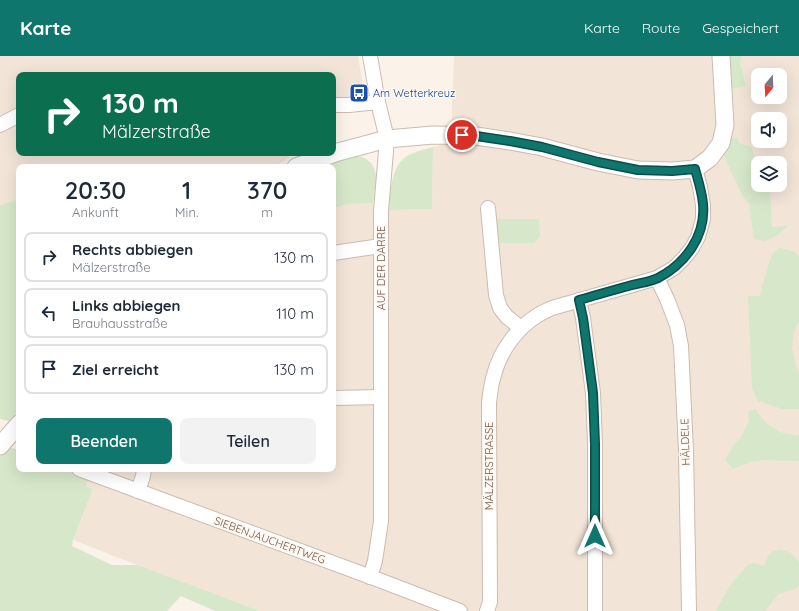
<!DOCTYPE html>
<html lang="de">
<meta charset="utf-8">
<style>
body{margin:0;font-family:Quicksand,sans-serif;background:#f2f2f3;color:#1f2937;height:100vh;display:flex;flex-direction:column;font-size:15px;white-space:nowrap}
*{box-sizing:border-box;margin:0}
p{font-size:13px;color:#747a83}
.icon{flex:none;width:22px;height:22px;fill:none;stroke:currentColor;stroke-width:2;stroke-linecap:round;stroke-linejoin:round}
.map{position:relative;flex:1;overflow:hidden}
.panel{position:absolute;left:16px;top:108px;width:320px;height:308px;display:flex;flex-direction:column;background:#fff;border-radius:8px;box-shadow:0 4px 16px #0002}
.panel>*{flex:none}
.banner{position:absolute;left:16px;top:16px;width:320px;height:84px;border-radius:8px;box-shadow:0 4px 16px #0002;background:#0b6e4f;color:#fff;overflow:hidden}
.needle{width:26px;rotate:198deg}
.buttons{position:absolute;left:751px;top:12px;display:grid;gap:8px}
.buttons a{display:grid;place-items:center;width:36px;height:36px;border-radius:8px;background:#fff;box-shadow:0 4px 16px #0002;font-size:20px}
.pin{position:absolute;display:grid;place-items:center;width:34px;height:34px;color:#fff;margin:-17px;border:2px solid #fff;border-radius:50%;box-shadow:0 1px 4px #0007}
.me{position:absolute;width:44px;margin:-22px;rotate:0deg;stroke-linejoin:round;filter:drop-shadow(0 0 3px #0008)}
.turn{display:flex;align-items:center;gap:14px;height:84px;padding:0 20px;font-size:18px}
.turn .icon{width:52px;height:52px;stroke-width:2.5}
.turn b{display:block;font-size:28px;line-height:34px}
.eta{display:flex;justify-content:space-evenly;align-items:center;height:68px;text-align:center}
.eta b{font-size:24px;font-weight:600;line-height:28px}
.action{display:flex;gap:8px;margin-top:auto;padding:8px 20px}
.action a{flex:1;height:46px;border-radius:8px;background:#0f766e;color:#fff;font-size:16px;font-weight:600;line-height:46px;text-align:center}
.action a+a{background:#f2f2f3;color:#1f2937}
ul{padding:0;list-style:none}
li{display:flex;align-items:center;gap:12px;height:50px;margin:0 8px 6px;padding:0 12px;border:2px solid #e0e1e3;border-radius:8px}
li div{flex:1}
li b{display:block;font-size:15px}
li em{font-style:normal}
header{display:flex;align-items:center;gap:24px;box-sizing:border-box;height:56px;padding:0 20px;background:#0f766e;color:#fff}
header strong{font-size:19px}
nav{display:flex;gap:22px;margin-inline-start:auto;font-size:14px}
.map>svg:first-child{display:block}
.residential{fill:#f2e5d8;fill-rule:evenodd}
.green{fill:#d7e7c9}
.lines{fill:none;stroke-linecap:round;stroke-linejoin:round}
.minor-casing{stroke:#ccbbb0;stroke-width:16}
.tertiary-casing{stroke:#ccbbb0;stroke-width:19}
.minor{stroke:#fff;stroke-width:14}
.tertiary{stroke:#fff;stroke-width:17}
.route-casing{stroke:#0a4d48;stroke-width:10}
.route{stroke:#0f766e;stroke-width:7}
.labels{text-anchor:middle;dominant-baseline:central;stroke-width:3;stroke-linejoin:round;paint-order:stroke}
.transit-label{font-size:11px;fill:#164399;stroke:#fdf7ef;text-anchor:start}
.street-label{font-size:11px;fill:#735a4f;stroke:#fdf7ef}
</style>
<header>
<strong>Karte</strong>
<nav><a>Karte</a><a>Route</a><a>Gespeichert</a></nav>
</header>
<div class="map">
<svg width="799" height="555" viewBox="0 0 799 555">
<rect width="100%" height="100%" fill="#fbf3e9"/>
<g class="residential">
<path d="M0,0H358L363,29L349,42H333V19H19V97H288L289,102L274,111H19V143L0,149Z"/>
<path d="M454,0H799V555H259L183,527L73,484L93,433L86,430L76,413H333V152L349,148L373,147L389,154L432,153L433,91L452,86V49ZM758,19H780V41H758ZM758,63H780V85H758ZM758,107H780V129H758Z"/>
</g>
<g class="green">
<path d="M729,0H741L740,7L746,30L731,33Z"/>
<path d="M737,81L739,87L752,91L755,106L758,108V129H771L770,136L772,171L788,170L778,179L765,185L754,183L749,147L743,141L723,98L731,83Z"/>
<path d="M433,91L432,153L389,154C389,140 392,112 403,103C411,96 423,94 433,91Z"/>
<path d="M355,99C360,101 367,102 370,106C380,116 375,135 373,147L349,148L333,152V111H315Z"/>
<path d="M19,143V357L9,365L0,363V149Z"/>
<path d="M493,163H539L540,181L534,187H495Z"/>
<path d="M780,192L795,196L799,201V265L794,276L792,292L797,314L799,317V353H782L758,345L752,332L748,240H760L764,223L772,198Z"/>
<path d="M755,353L766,367L780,376L797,380L799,379V405L764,404L750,406L733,413L725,404L733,390L741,381L749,365L748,356Z"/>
<path d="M8,391L19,394V413H67L89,421L86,430L93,433L73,484L72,490L112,509H138L259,555H215L181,540L167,555H0V400Z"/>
<path d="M780,493L791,497L799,506V529L796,533L778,538L766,555H716L730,529L749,508L755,507L764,510C769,498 767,497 780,493Z"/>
</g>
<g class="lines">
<defs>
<g id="minor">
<path d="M370,0L378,46L387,83L381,155V465L375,505L370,521"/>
<path d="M333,49H349L378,46"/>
<path d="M0,69L19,59"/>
<path d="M488,152L496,239L500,252L507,261L521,272"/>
<path d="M333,197L381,190"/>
<path d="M657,222L667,243L677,269L681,290L686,395L689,555"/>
<path d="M579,244L583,262L593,337L595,388V555"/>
<path d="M333,342L381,341"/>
<path d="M79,413L379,524L460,555"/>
<path d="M138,435L143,420L144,413"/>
<path d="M487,555L490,546L489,347C490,338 491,328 494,319C500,295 517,272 538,259C543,256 548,254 552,252L657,222L674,212L684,202L692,192L698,181L703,163V149L700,131L695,113"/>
</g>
<g id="tertiary">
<path d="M296,111L338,96L387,83L433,79L476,80L510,85L542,91L598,106L638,114L672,115L695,113L710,102L721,87L725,69L721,0"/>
<path d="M0,390L19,368"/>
</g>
</defs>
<use href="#minor" class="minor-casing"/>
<use href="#tertiary" class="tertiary-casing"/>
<use href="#minor" class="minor"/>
<use href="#tertiary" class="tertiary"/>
</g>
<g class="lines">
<defs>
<path id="route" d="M462,79L476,80L510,85L542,91L598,106L638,114L672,115L695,113C698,124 702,136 703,148C706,180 685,208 658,222C650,226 640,227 632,229C614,234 596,239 579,244L583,262L593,337L595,388V480"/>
</defs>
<use href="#route" class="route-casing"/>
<use href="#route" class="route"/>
</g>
<defs>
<symbol id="bus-square" viewBox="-11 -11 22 22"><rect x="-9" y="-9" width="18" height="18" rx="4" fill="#1a4fb4" stroke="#fdf7ef"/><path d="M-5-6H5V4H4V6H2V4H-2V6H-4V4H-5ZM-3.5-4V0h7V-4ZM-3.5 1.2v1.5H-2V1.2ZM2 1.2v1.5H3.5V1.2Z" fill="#fff"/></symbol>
</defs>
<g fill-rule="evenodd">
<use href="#bus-square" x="348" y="26" width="22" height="22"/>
</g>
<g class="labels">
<g class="transit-label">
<text x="373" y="37">Am Wetterkreuz</text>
</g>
<g class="street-label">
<text transform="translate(381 212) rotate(-90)">AUF DER DARRE</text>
<text transform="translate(685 386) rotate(-92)">HÄLDELE</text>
<text transform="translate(489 410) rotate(-90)">MÄLZERSTRASSE</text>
<text transform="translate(270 484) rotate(20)">SIEBENJAUCHERTWEG</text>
</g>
</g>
</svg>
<div class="buttons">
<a><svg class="needle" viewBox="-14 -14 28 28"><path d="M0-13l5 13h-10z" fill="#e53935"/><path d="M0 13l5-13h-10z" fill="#747a83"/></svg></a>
<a><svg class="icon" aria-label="sound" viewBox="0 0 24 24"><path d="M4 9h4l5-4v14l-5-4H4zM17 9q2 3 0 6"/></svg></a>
<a><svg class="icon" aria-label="layers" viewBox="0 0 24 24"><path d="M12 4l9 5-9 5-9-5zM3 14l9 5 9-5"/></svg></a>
</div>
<div class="pin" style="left:462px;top:79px;background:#d93025"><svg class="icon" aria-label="arrive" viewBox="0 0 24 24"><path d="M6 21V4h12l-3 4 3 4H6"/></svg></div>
<svg class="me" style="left:595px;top:480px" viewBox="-20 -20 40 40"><path d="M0-17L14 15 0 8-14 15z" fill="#0f766e" stroke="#fff" stroke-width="4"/></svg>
<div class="banner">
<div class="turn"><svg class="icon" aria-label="right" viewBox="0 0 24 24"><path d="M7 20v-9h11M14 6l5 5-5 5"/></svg><div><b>130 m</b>Mälzerstraße</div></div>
</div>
<section class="panel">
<div class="eta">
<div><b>20:30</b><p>Ankunft</p></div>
<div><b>1</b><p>Min.</p></div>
<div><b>370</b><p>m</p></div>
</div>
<ul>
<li><svg class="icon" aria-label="right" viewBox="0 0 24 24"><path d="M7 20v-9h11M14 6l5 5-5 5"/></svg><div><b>Rechts abbiegen</b><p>Mälzerstraße</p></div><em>130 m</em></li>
<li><svg class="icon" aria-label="left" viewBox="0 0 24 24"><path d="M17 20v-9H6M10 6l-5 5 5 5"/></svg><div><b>Links abbiegen</b><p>Brauhausstraße</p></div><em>110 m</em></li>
<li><svg class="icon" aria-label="arrive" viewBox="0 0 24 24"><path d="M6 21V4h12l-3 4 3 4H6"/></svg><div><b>Ziel erreicht</b></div><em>130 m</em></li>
</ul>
<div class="action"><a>Beenden</a><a>Teilen</a></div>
</section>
</div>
